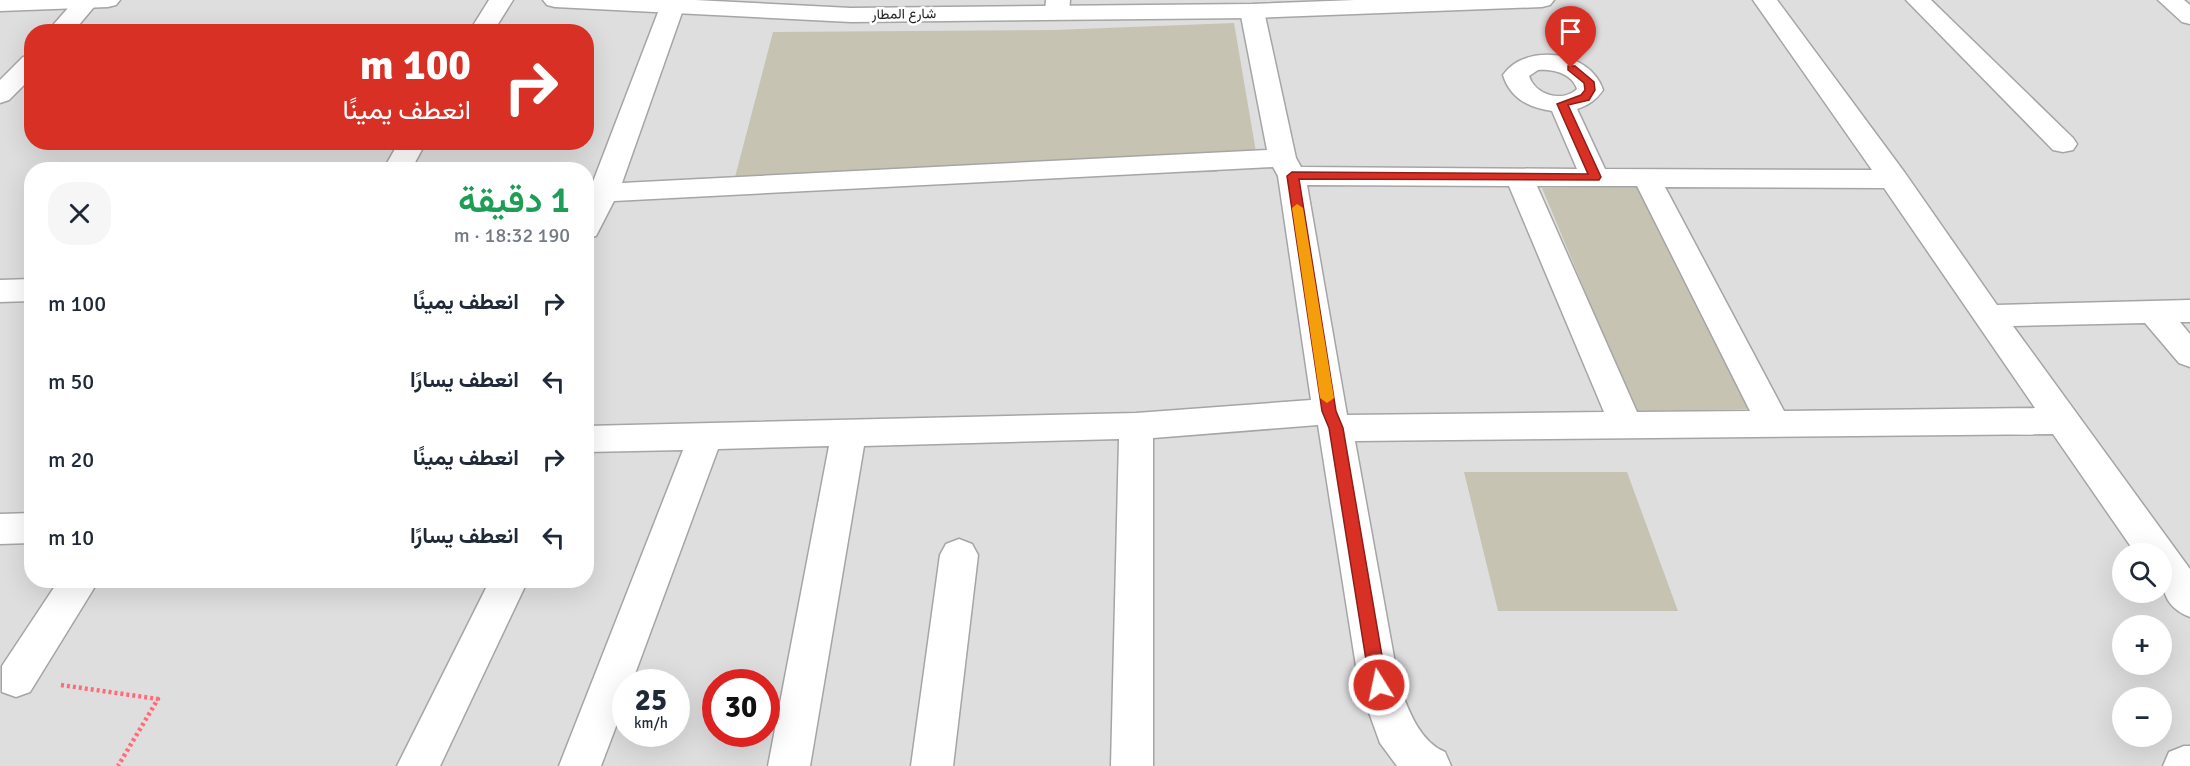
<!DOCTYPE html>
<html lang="ar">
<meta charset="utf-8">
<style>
body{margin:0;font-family:Signika,Vazirmatn,sans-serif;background:#f6f6f7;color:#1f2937;direction:rtl;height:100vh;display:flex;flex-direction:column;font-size:22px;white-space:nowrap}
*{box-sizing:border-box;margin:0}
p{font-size:20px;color:#747a83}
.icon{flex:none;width:33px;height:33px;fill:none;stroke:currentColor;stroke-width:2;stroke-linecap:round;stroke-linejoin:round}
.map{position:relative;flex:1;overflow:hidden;direction:ltr}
.panel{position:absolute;left:24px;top:162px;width:570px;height:426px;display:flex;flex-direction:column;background:#fff;border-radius:24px;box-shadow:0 6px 24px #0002;direction:rtl}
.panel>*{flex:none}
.top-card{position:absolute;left:24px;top:24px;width:570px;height:126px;border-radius:24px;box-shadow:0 6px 24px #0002;direction:rtl;background:#d93025;color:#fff;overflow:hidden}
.buttons{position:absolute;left:2112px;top:543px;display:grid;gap:12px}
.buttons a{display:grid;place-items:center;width:60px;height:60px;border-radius:50%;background:#fff;box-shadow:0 6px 24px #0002;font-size:30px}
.speed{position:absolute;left:612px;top:669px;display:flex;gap:12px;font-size:30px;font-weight:700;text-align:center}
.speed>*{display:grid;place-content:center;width:78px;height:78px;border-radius:50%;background:#fff;box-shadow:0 6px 24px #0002;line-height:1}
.speed small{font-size:15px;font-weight:400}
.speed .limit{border:9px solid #d22;background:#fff;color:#111}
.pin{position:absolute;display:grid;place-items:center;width:51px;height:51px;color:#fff;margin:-62px -26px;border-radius:50% 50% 50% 0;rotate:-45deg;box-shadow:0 0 6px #0007}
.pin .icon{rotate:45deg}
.me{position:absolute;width:66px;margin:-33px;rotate:350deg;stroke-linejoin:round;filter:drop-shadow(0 0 4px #0008)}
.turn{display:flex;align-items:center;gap:21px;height:126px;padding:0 24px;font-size:27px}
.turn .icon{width:78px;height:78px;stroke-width:2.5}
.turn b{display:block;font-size:42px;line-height:51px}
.round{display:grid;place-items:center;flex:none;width:63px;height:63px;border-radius:24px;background:#f6f6f7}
.headline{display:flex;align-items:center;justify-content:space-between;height:102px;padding:0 24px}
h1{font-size:36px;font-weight:600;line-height:45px;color:#1e9e55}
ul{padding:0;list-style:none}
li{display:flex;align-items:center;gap:18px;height:78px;padding:0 24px}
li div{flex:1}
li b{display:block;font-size:22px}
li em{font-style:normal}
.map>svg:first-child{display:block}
.residential{fill:#dfdede;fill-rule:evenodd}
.construction{fill:#c7c3b2}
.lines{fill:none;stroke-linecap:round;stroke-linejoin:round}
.minor-casing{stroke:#a5a5a5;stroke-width:3}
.tertiary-casing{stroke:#a5a5a5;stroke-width:3}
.path{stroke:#ff6b79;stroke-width:4.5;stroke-dasharray:3 3;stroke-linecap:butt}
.minor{fill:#fff;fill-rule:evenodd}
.tertiary{fill:#fff;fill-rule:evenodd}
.route{fill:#d93025;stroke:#8d1f18;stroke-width:1.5}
.slow{fill:#f59e0b}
.labels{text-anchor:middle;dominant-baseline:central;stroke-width:5;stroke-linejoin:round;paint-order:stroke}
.far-street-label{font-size:14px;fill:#212121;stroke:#fff}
</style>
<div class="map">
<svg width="2190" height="766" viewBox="0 0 2190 766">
<rect width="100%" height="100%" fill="#f2ece7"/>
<path class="residential" d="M0,0H2190V766H0ZM32,32H586V142H32ZM32,170H586V580H32ZM2122,554H2162V592H2122ZM2122,626H2162V664H2122ZM626,682H676V734H626ZM716,682H766V734H716ZM2122,698H2162V736H2122Z"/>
<g class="construction">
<path d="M1234,23L1256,152L1216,172L734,181L773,32L1054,30Z"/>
<path d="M1642,186L1756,409L1635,411L1542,188Z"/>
<path d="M1464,472H1627L1678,611H1498Z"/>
</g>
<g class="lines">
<defs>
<g id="minor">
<path d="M75,0L99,1L73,32H47Z"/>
<path d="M489,0H513L493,32H469Z"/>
<path d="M672,0L680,2L684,7L622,183L1267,150L1240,11L1244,6H1260L1264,11L1296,158L1301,167L1577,169L1552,111C1529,108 1510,98 1503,75C1526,42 1591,51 1603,90C1596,100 1589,105 1577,109L1605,169L1872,170L1753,0H1777L1905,173L1997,305L2190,300V322H2180L2190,334V367L2179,363L2145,323L2013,326L2190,569V617C2159,605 2162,582 2162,554H2136L2053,434L1355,441L1399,685C1408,709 1419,741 1445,752L1451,766H1397L1380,743L1359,685L1318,425L1153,438V766H1111L1119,439L864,446L810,766H768L829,446L718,449L632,682H626V700L601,766H559L683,450L586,452V426L1136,413L1311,400L1278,176L1273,167L614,201L596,236L586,238V200L660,7L664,2ZM1538,70C1552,69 1572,73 1577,89C1562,103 1535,95 1529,76ZM1307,185L1509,186L1604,412L1347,415ZM1537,186H1637L1750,411L1637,412ZM1665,187L1884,188L2035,408L1784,411Z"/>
<path d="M1046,0H1070L1069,12L1065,17H1049L1045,12Z"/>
<path d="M1906,0H1931L2073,138L2077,144L2073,150L2063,152L2053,150Z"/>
<path d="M2158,0H2184L2190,5V24L2182,22Z"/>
<path d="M32,55V77L9,100L0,103V80L23,57Z"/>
<path d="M399,142H426L411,170H383Z"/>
<path d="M32,279V301L0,302V280Z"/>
<path d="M32,513V543L0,544V514Z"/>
<path d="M959,539L972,544L978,555L953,766H911L940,555L946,544Z"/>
<path d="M59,580H99L30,692L16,697L2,692V666Z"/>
<path d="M490,580H528L440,766H397Z"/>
<path d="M2184,746H2190V766H2163L2169,752Z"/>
</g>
<g id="tertiary">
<path d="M0,0H120L116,5L108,7L0,11Z"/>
<path d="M543,0H695L851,8L1252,4L1355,0H1554L1550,5L1542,7L1252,18L851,22L555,7L547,5Z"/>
</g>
</defs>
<use href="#minor" class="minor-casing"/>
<use href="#tertiary" class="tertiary-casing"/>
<path class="path" d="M61,685L158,699L118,766"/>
<use href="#minor" class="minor"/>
<use href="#tertiary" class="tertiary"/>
</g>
<path class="route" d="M1568,66H1575L1594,82L1595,90L1589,100L1568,105L1601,177L1599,180L1299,179L1336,411L1343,428L1387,685L1385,690L1379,693L1373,690L1370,685L1329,428L1322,411L1287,176L1292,172L1588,174L1557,104L1581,95L1585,90L1584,83L1568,70Z"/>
<path class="slow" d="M1297,204L1303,208L1334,398L1327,403L1320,398L1292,208Z"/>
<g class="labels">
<g class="far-street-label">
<text transform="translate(904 14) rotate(-1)">شارع المطار</text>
</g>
</g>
</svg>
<div class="buttons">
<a><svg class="icon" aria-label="search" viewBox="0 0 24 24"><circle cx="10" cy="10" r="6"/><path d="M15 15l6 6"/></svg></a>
<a>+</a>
<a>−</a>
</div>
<div class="speed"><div>25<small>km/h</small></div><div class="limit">30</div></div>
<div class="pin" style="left:1571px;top:68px;background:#d93025"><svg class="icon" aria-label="arrive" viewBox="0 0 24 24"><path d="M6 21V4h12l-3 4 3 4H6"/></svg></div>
<svg class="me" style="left:1379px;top:685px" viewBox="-20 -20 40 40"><circle r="17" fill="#d93025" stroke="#fff" stroke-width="3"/><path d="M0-11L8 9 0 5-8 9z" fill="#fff"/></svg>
<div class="top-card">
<div class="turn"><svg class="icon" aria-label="right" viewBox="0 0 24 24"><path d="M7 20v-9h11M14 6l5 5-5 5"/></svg><div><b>100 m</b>انعطف يمينًا</div></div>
</div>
<section class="panel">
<div class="headline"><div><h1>1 دقيقة</h1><p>190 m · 18:32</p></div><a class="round"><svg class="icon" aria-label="close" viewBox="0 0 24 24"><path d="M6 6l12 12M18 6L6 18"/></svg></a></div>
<ul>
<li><svg class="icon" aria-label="right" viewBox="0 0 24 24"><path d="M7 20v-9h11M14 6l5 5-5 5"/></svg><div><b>انعطف يمينًا</b></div><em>100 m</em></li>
<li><svg class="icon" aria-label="left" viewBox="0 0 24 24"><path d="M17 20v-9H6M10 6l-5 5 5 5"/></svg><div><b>انعطف يسارًا</b></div><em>50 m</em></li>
<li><svg class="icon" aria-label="right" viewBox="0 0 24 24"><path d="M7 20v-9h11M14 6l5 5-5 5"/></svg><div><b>انعطف يمينًا</b></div><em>20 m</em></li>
<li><svg class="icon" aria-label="left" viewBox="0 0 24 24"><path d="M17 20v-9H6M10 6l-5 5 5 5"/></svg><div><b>انعطف يسارًا</b></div><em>10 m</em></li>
</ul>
</section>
</div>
